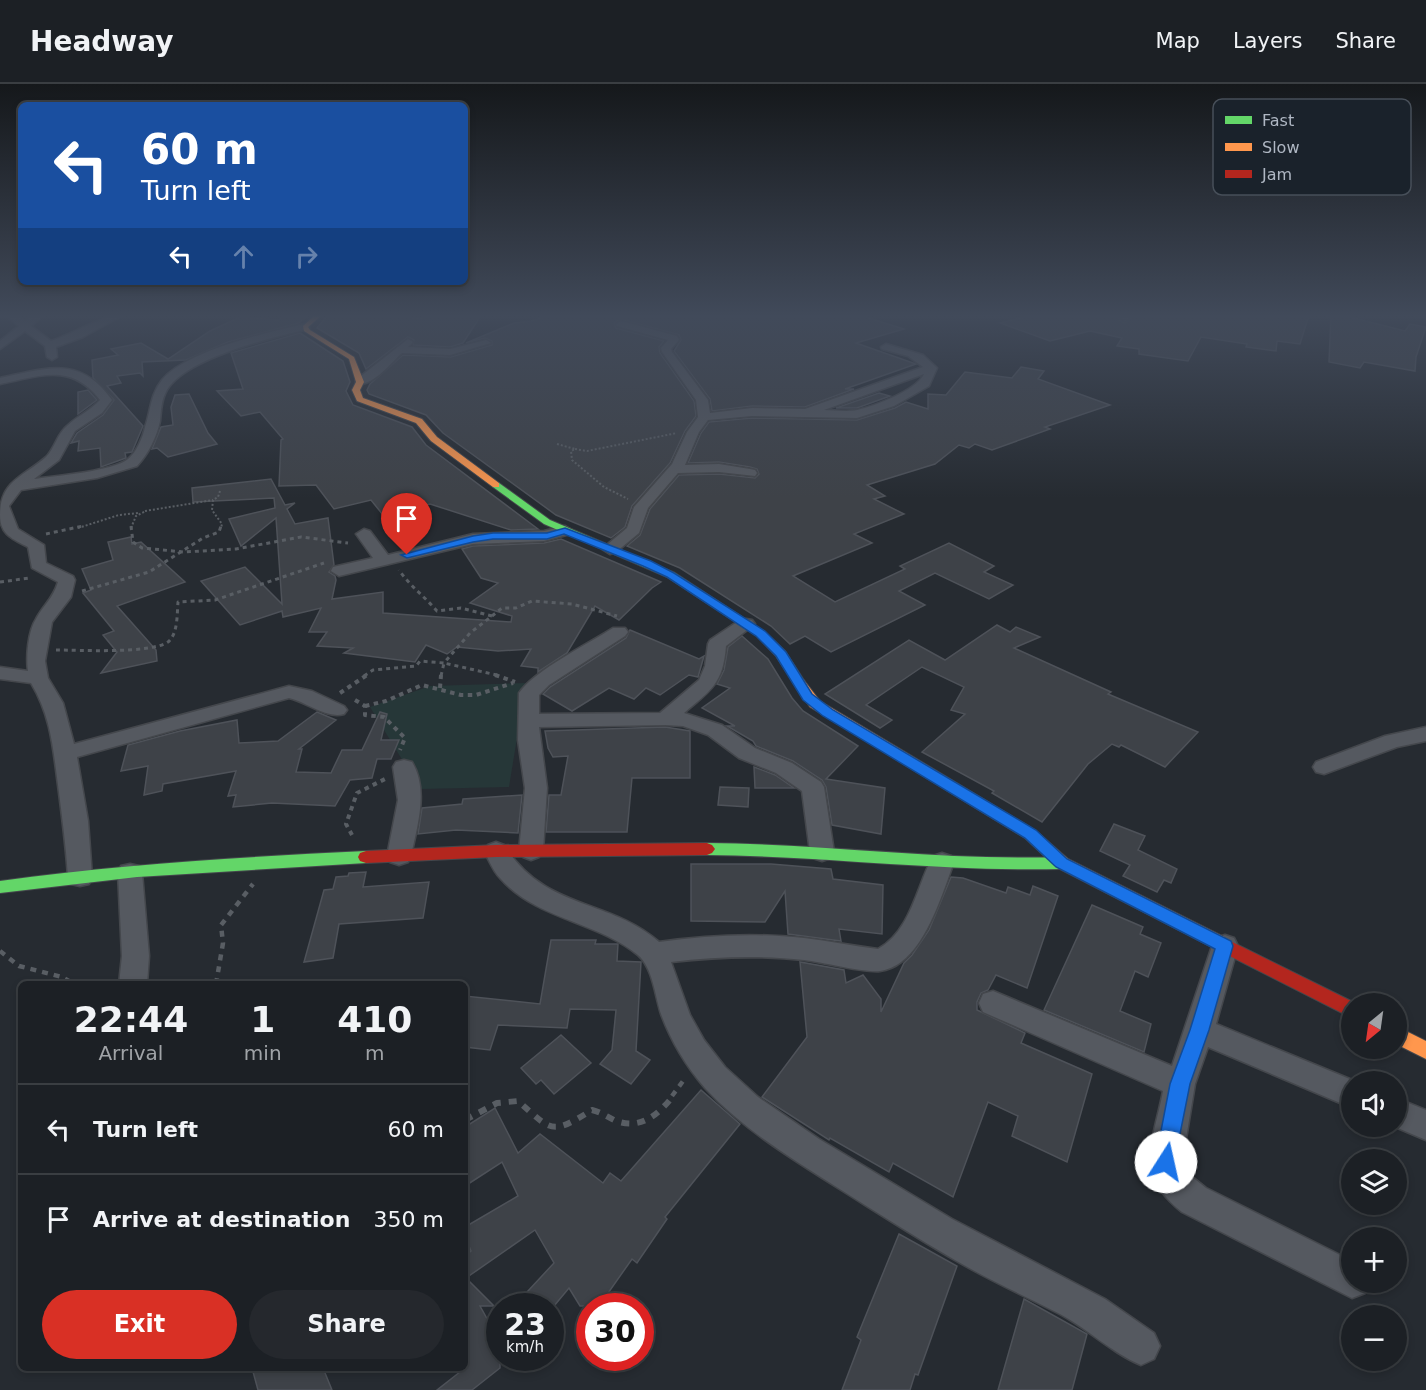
<!DOCTYPE html>
<meta charset="utf-8">
<style>
body{margin:0;font-family:"DejaVu Sans",sans-serif;background:#25282d;color:#f1f3f6;height:100vh;display:flex;flex-direction:column;font-size:22px;white-space:nowrap}
*{box-sizing:border-box;margin:0}
p{font-size:20px;color:#a0a3a7}
.icon{flex:none;width:33px;height:33px;fill:none;stroke:currentColor;stroke-width:2;stroke-linecap:round;stroke-linejoin:round}
.map{position:relative;flex:1;overflow:hidden}
.drawer{position:absolute;left:18px;top:897px;width:450px;height:390px;display:flex;flex-direction:column;background:#1c2025;border-radius:9px;box-shadow:0 3px 9px #0003,0 0 0 2px #3a3e42}
.drawer>*{flex:none}
.top-card{position:absolute;left:18px;top:18px;width:450px;height:183px;border-radius:9px;box-shadow:0 3px 9px #0003,0 0 0 2px #3a3e42;background:#1a4fa0;color:#fff;overflow:hidden}
.needle{width:39px;rotate:209deg}
.controls{position:absolute;left:1341px;top:909px;display:grid;gap:12px}
.controls a{display:grid;place-items:center;width:66px;height:66px;border-radius:50%;background:#1c2025;box-shadow:0 3px 9px #0003,0 0 0 2px #3a3e42;font-size:30px}
.speed{position:absolute;left:486px;top:1209px;display:flex;gap:12px;font-size:30px;font-weight:700;text-align:center}
.speed>*{display:grid;place-content:center;width:78px;height:78px;border-radius:50%;background:#1c2025;box-shadow:0 3px 9px #0003,0 0 0 2px #3a3e42;line-height:1}
.speed small{font-size:15px;font-weight:400}
.speed .limit{border:9px solid #d22;background:#fff;color:#111}
.pin{position:absolute;display:grid;place-items:center;width:51px;height:51px;color:#fff;margin:-62px -26px;border-radius:50% 50% 50% 0;rotate:-45deg;box-shadow:0 0 6px #0007}
.pin .icon{rotate:45deg}
.me{position:absolute;width:66px;margin:-33px;rotate:10deg;stroke-linejoin:round;filter:drop-shadow(0 0 4px #0008)}
.turn{display:flex;align-items:center;gap:21px;height:126px;padding:0 24px;font-size:27px}
.turn .icon{width:78px;height:78px;stroke-width:2.5}
.turn b{display:block;font-size:42px;line-height:51px}
.lanes{display:flex;align-items:center;height:57px;padding:0 24px;background:#0003;justify-content:center;gap:30px;direction:ltr}
.lanes .off{opacity:.35}
.eta{display:flex;justify-content:space-evenly;align-items:center;height:102px;text-align:center}
.eta b{font-size:36px;font-weight:700;line-height:42px}
.button{display:flex;gap:12px;margin-top:auto;padding:12px 24px}
.button a{flex:1;height:69px;border-radius:36px;background:#d93025;color:#fff;font-size:24px;font-weight:700;line-height:69px;text-align:center}
.button a+a{background:#25282d;color:#f1f3f6}
ul{padding:0;list-style:none}
li{display:flex;align-items:center;gap:18px;height:90px;padding:0 24px;border-top:2px solid #3a3e42}
li div{flex:1}
li b{display:block;font-size:22px}
li em{font-style:normal}
header{display:flex;align-items:center;gap:36px;box-sizing:border-box;height:84px;padding:0 30px;background:#1c2025;border-bottom:2px solid #3a3e42}
header strong{font-size:28px}
nav{display:flex;gap:33px;margin-inline-start:auto;font-size:21px}
.map>svg:first-child{display:block}
.green{fill:#263738}
.building{fill:#3e4248;stroke:#4e5259;stroke-width:1.5}
.lines{fill:none;stroke-linecap:round;stroke-linejoin:round}
.street-casing{stroke:#44474c;stroke-width:3}
.fast-casing{stroke:#44474c;stroke-width:2}
.slow-casing{stroke:#44474c;stroke-width:2}
.jam-casing{stroke:#44474c;stroke-width:2}
.path-far4{stroke:#595e64;stroke-width:2;stroke-dasharray:2 2;stroke-linecap:butt}
.path-far3{stroke:#595e64;stroke-width:3;stroke-dasharray:4 4;stroke-linecap:butt}
.path-far2{stroke:#595e64;stroke-width:4;stroke-dasharray:4.5 4.5;stroke-linecap:butt}
.path-far1{stroke:#595e64;stroke-width:4.5;stroke-dasharray:6 6;stroke-linecap:butt}
.path{stroke:#595e64;stroke-width:6;stroke-dasharray:8 8;stroke-linecap:butt}
.street{fill:#555960;fill-rule:evenodd}
.fast{fill:#63d668;fill-rule:evenodd}
.slow{fill:#ff974d;fill-rule:evenodd}
.jam{fill:#b3261e;fill-rule:evenodd}
.route{fill:#1a73e8;stroke:#114b97;stroke-width:1.5}
.key{fill:#1a222b;stroke:#474f59;stroke-width:1.5}
.key-label{font-size:16px;fill:#afb7c3}
</style>
<header>
<strong>Headway</strong>
<nav><a>Map</a><a>Layers</a><a>Share</a></nav>
</header>
<div class="map">
<svg width="1426" height="1306" viewBox="0 0 1426 1306">
<rect width="100%" height="100%" fill="#262b31"/>
<path class="green" d="M526,599L509,703L420,705L370,623L430,602Z"/>
<g class="building">
<path d="M285,231H307L299,239L228,258L186,276L142,278L143,292L140,289L117,292L121,299L107,302L143,342L132,368L125,369L126,374L101,383L100,364L78,367L79,357L71,359L77,349L103,331L114,316L93,294L92,276L118,271L111,265L141,259L168,275L210,247L240,233L278,236Z"/>
<path d="M328,231H397L421,235L427,232L480,233L463,259L450,263L413,261L414,256L408,253L366,285L359,269L317,244Z"/>
<path d="M550,231H859L904,245L856,259L916,280L845,305H854L805,323L752,322L712,327L710,315L674,267L681,256L679,251L620,235L614,239L616,244L664,257L659,263L660,269L694,317L696,332L685,347L670,379L632,422L625,443L611,454L556,431L443,349L426,331L369,310L367,306L370,300L403,271L451,273L492,261V257L485,254L466,259L514,239L531,237Z"/>
<path d="M1032,231H1119V236L1125,239L1135,231H1309L1300,260L1277,257L1276,267L1246,263L1247,260L1201,253L1188,277L1139,270V265L1117,262L1122,254L1090,247L1050,257L1000,239Z"/>
<path d="M1331,231H1342L1405,247L1410,240L1426,243L1416,273L1415,287L1364,278L1360,284L1329,278Z"/>
<path d="M300,249L343,277L350,298L346,307L353,321L412,343L426,361L538,445L511,446L430,420L383,431L371,416L334,425L316,401L279,402L281,356L283,355L260,328L241,332L217,307L243,305L231,269Z"/>
<path d="M1021,283L1044,287L1038,295L1110,321L1045,343L1050,345L992,366L975,360L969,364L959,361L935,380L867,401L885,412L874,415L904,430L854,450L872,459L793,492L835,518L905,485L900,482L949,459L994,482L984,488L1013,501L989,515L935,489L899,507L925,521L831,568L805,552L790,560L771,542L680,484L627,462L640,451L650,425L679,391L719,390L755,394L759,390L757,385L750,383L719,378L688,379L701,349L709,338L752,334L857,336L895,324L906,318L928,325V310L946,311L965,288L1012,294Z"/>
<path d="M88,306L97,316L78,330V308Z"/>
<path d="M879,309L890,312L857,324H836Z"/>
<path d="M189,310L208,349L217,360L168,373L157,364L152,365L161,343L173,341L171,323L175,311Z"/>
<path d="M271,395L285,421L295,419L287,425L295,440L328,434L334,481L329,488L335,492L336,496L332,515L383,508V529L511,538L512,532L470,519L498,499L481,494L462,465L473,462L544,459L561,455L661,498L652,504L619,536L595,522L567,569L538,588V584L521,582L531,565L498,567L457,563L447,570L426,561L415,578L344,569L353,564L317,562L327,548H309L321,524L283,533L282,527L240,541L201,497L245,483L282,520L276,434L241,462L229,435L275,424L274,414L193,418L192,404Z"/>
<path d="M131,453L132,460L141,458L185,498L117,522L156,566L157,577L101,589L117,568L103,551L114,547L83,509L91,506L82,485L113,476L108,458Z"/>
<path d="M997,541L1010,548L1016,543L1040,553L1014,564L1111,608L1108,610L1198,648L1165,683L1121,661L1119,663L1112,660L1088,680L1042,738L992,709L994,707L922,668L965,630L951,626L964,603L922,583L866,621L892,636L880,644L825,610L909,556L945,576Z"/>
<path d="M630,546L699,575L704,572L698,593L689,591L660,611L646,604L634,615L609,604L572,627L543,610L550,603L626,554Z"/>
<path d="M742,552L768,575L792,614L803,627L858,662L826,695L885,704L881,750L832,741L826,703L822,696L793,677L756,662L753,657L727,642H735L702,624L730,604L717,600L724,586L728,563Z"/>
<path d="M317,628L336,636L299,665H302L296,688L331,689L342,666H362L380,628L387,630L381,656H399L391,675H377L372,694L350,696L335,722L272,719L233,723L236,711L228,712L236,687L163,700L162,707L144,711L148,682L121,687L128,661L180,647L237,636L239,659L278,657Z"/>
<path d="M665,643L690,647V694H632L627,748H546L549,711H561L568,672L553,673L548,664L545,647Z"/>
<path d="M754,683L775,691L794,704H755Z"/>
<path d="M720,703L749,704L748,723L718,721Z"/>
<path d="M522,711L518,749L456,746L418,750L422,724L462,720L463,715Z"/>
<path d="M1114,740L1145,752L1138,766L1177,785L1171,799L1164,796L1157,808L1123,792L1130,781L1100,767Z"/>
<path d="M691,780H771L831,785L833,795L883,801L882,850L839,845L841,857L788,850L785,807L765,838L691,837Z"/>
<path d="M366,788L363,803L429,798L423,834L339,840L333,874L304,878L324,806L333,805L336,793L348,792L349,789Z"/>
<path d="M951,793L963,794L1006,809L1008,803L1030,811L1033,802L1058,812L1027,904L996,891L988,906L981,909L977,918V926L1025,949L1021,959L1092,990L1067,1078L1012,1052L1018,1032L988,1018L953,1113L893,1079L889,1088L830,1054L829,1056L762,1013L807,953L800,878L844,886L846,899L863,891L881,915V928L904,879L912,871L929,846Z"/>
<path d="M1092,821L1143,843L1140,850L1161,859L1148,893L1135,887L1120,927L1151,940L1144,968L1044,926Z"/>
<path d="M551,856H596L595,860H618L617,877L641,878L636,967L650,976L631,1000L600,980L612,966L616,926L570,925L567,944L498,941L490,966L465,963V912L540,920Z"/>
<path d="M561,951L591,979L554,1010L541,996L536,1000L521,984Z"/>
<path d="M701,1006L740,1040L665,1133L667,1135L637,1179L632,1175L599,1222H580L569,1204L554,1222H514L554,1179L535,1146L466,1194L494,1222H480L500,1258V1284L472,1306H437L465,1284V1172L471,1167L465,1152V1143L518,1112L502,1078L465,1102V1043L495,1024L518,1069L540,1050L603,1099L610,1089L621,1097Z"/>
<path d="M899,1150L957,1182L918,1291L915,1290L910,1306H842L861,1256L857,1253Z"/>
<path d="M1024,1215L1087,1250L1072,1306H998Z"/>
<path d="M252,1284H323L332,1306H258Z"/>
</g>
<g class="lines">
<defs>
<g id="street">
<path d="M5,231H16L25,237L33,231H44L31,242L51,257C73,250 102,231 123,231L83,253L56,263L57,273L52,276L47,273L45,262L25,247L0,265V257L19,242Z"/>
<path d="M1122,231H1133L1125,237L1120,234Z"/>
<path d="M621,237L677,252L679,256L671,265L672,268L708,316L710,329L752,324L805,325L923,283L908,272L882,265L881,263L886,260L923,271L937,284L929,302L894,322L857,334L752,332L708,336L699,348L685,381L719,380L750,385L755,386L757,389L755,392L719,388L678,389L648,424L639,449L616,468L610,470L602,465L627,444L634,423L672,380L687,348L698,333L696,316L662,268L661,264L668,256L617,242L616,240ZM924,290C917,306 875,322 857,326C847,328 834,326 824,326Z"/>
<path d="M305,240L309,241V245C274,253 179,275 165,310C161,318 161,328 160,337C157,353 148,370 137,382L97,394L21,406L9,422L18,445L44,461L46,479L73,492L75,496L71,513L52,538L45,577L48,594L63,619L74,660L289,602L312,607L344,622L347,626L344,630C326,635 307,618 289,614L77,673L88,737L92,793L89,800L80,802L71,800L68,793C66,762 62,732 58,701C53,664 51,632 31,599L0,595V583L28,587C26,573 28,547 36,535C44,520 53,515 58,498L32,484L28,463C13,455 0,451 0,431C0,397 23,393 46,373C55,364 57,350 67,342C77,332 90,327 100,316C71,278 40,292 0,300V294C47,284 80,271 112,316L102,329L75,347L59,376L34,395C55,392 114,387 128,375C136,369 143,353 145,343C151,326 150,311 162,296C186,267 268,248 305,240Z"/>
<path d="M408,255L413,258L408,263L450,265L486,256L491,259L450,271L402,269C390,280 372,303 356,300V296Z"/>
<path d="M565,442L573,447L570,450L544,457L473,460L339,492L331,487L333,483L373,474L356,450L364,445L370,447L388,471L473,450L544,447Z"/>
<path d="M746,535L752,536L755,540L726,562C723,600 711,606 684,629L722,641L755,664L792,679L821,698L824,703L834,768L831,774L822,777L813,774L810,768L802,707L776,689L739,674L708,651L683,642L665,641L539,643L547,704L543,767L539,773L531,776L523,773L519,767L525,704L518,656L519,609C535,586 588,560 613,544H625L628,548L625,552L549,601L539,611V630L660,629L699,596L705,582L708,560L710,556L740,536Z"/>
<path d="M1426,643V657L1397,663L1324,690L1316,688L1313,683L1316,678L1385,652Z"/>
<path d="M404,676L412,678C429,706 417,742 411,772L408,778L399,781L390,778L387,772L398,716L393,683L396,678Z"/>
<path d="M496,758L504,761C545,827 609,814 659,858C707,851 756,849 804,854C829,857 853,862 878,865C911,847 917,801 933,772L942,769L951,772L954,778C943,808 928,858 901,878C896,882 887,886 880,887C864,889 823,878 804,876C760,871 715,873 671,878L690,931L704,956L725,983L758,1013L819,1055L952,1135L1105,1215L1154,1249L1160,1262L1154,1275L1141,1281C1112,1269 1088,1245 1060,1230C1025,1212 989,1196 955,1176C915,1153 875,1127 835,1102C789,1073 742,1044 705,1004C686,982 671,957 661,930C655,912 653,884 638,871C597,837 537,836 500,794C493,787 489,776 484,767L488,761Z"/>
<path d="M130,780L139,782L142,789L149,872L147,900H119L122,872L118,789L121,782Z"/>
<path d="M1225,851L1234,854L1238,862L1216,940L1357,998H1352V1024L1208,963L1195,1000L1182,1079L1191,1092L1206,1104L1352,1177V1198H1369L1365,1209L1352,1214L1182,1128C1168,1117 1149,1097 1149,1077C1149,1061 1160,1025 1163,1007L983,928L979,919L983,910L993,907L1172,982L1212,862L1216,854Z"/>
<path d="M1396,1014L1426,1026V1056L1393,1042H1396Z"/>
</g>
<g id="fast">
<path d="M493,399H499L550,436L675,489L765,548L785,567L805,598L803,601H795L776,572L757,552L667,493L544,440L493,403Z"/>
<path d="M707,759C826,760 943,777 1062,773L1068,775L1070,779L1068,783L1062,785C943,788 826,772 707,771L702,769L699,765L702,761Z"/>
<path d="M366,767L372,769L374,773L372,777L366,779L137,793L0,809V797C122,780 244,773 366,767Z"/>
</g>
<g id="slow">
<path d="M315,231H322L308,243L310,246L354,273L364,298L360,306L363,314L422,335L437,353L499,399V403H493L431,357L416,339L357,317L352,306L356,298L349,275L304,247L303,242Z"/>
<path d="M799,594L803,595L820,617L1035,746L1068,775L1224,853L1227,858L1224,863L1218,865L1212,863L1056,783L1025,754L810,623L793,598Z"/>
<path d="M1396,942L1426,957V975L1396,960Z"/>
</g>
<g id="jam">
<path d="M707,759L712,761L715,765L712,769L707,771L496,773L366,779L360,777L358,773L360,769L366,767L496,761Z"/>
<path d="M1218,851L1357,920H1352V934L1212,863L1209,858L1212,853Z"/>
</g>
</defs>
<use href="#street" class="street-casing"/>
<use href="#fast" class="fast-casing"/>
<use href="#slow" class="slow-casing"/>
<use href="#jam" class="jam-casing"/>
<g class="path-far4">
<path d="M557,360L575,365L571,367L572,376L604,403L628,415"/>
<path d="M575,365L587,367L677,349"/>
<path d="M220,407L218,413L213,416L212,426L222,440L221,444"/>
<path d="M145,427L213,416"/>
<path d="M78,444L119,431L138,429"/>
<path d="M131,444L136,432L146,427"/>
</g>
<g class="path-far3">
<path d="M131,442L133,458L142,464L184,468L236,465L301,453L348,459"/>
<path d="M46,450L83,442"/>
<path d="M0,498L30,494"/>
<path d="M82,507L149,488L203,454L219,448L221,442"/>
<path d="M492,532L502,524H516L532,517L572,520L617,532"/>
<path d="M56,566C79,566 150,570 168,558C178,550 177,530 178,518L215,516L324,479"/>
<path d="M364,592L373,586L416,582L420,577L444,579L470,549L492,532L461,524L437,527C425,513 409,501 399,486"/>
<path d="M441,592L444,579L501,592"/>
</g>
<g class="path-far2">
<path d="M495,591L515,598"/>
<path d="M440,604L441,591"/>
<path d="M340,609L367,591"/>
<path d="M355,616L365,622V631L384,633L405,654L400,666"/>
<path d="M365,622L386,617L422,601L461,611H476L513,599"/>
<path d="M352,751L346,740L357,709L385,695"/>
</g>
<g class="path-far1">
<path d="M0,867L19,882L62,893L74,900"/>
<path d="M216,900L223,859L221,841L253,800"/>
<path d="M672,1012L686,993"/>
</g>
<path class="path" d="M465,1036L497,1019L518,1017C553,1048 551,1051 592,1026C600,1028 606,1032 614,1036C640,1047 658,1031 674,1011"/>
<use href="#street" class="street"/>
<use href="#fast" class="fast"/>
<use href="#slow" class="slow"/>
<use href="#jam" class="jam"/>
</g>
<linearGradient id="sky" x2="0" y2="1"><stop stop-color="#15181b"/><stop offset="0.56" stop-color="#414a5a"/><stop offset="1" stop-color="#414a5a" stop-opacity="0"/></linearGradient>
<rect width="1426" height="414" fill="url(#sky)"/>
<path class="route" d="M565,444L651,477L674,489L765,547L786,568L812,610L833,626L1036,746L1067,775L1231,857L1233,862L1209,946L1190,1000L1173,1085L1166,1088L1158,1085L1155,1078L1170,1000L1190,946L1215,865L1056,783L1025,754L823,632L803,616L776,572L756,552L667,493L643,482L564,450L547,455H493L473,458L407,474L401,471L473,452L493,449H547Z"/>
<rect x="1213" y="15" width="198" height="96" rx="9" class="key"/>
<rect x="1225" y="32" width="27" height="8" fill="#63d668"/>
<rect x="1225" y="59" width="27" height="8" fill="#ff974d"/>
<rect x="1225" y="86" width="27" height="8" fill="#b3261e"/>
<g class="key-label">
<text x="1262" y="42">Fast</text>
<text x="1262" y="69">Slow</text>
<text x="1262" y="96">Jam</text>
</g>
</svg>
<div class="controls">
<a><svg class="needle" viewBox="-14 -14 28 28"><path d="M0-13l5 13h-10z" fill="#e53935"/><path d="M0 13l5-13h-10z" fill="#a0a3a7"/></svg></a>
<a><svg class="icon" aria-label="sound" viewBox="0 0 24 24"><path d="M4 9h4l5-4v14l-5-4H4zM17 9q2 3 0 6"/></svg></a>
<a><svg class="icon" aria-label="layers" viewBox="0 0 24 24"><path d="M12 4l9 5-9 5-9-5zM3 14l9 5 9-5"/></svg></a>
<a>+</a>
<a>−</a>
</div>
<div class="speed"><div>23<small>km/h</small></div><div class="limit">30</div></div>
<div class="pin" style="left:407px;top:471px;background:#d93025"><svg class="icon" aria-label="arrive" viewBox="0 0 24 24"><path d="M6 21V4h12l-3 4 3 4H6"/></svg></div>
<svg class="me" style="left:1166px;top:1078px" viewBox="-20 -20 40 40"><circle r="19" fill="#fff"/><path d="M0-13L10 11 0 6-10 11z" fill="#1a73e8"/></svg>
<div class="top-card">
<div class="turn"><svg class="icon" aria-label="left" viewBox="0 0 24 24"><path d="M17 20v-9H6M10 6l-5 5 5 5"/></svg><div><b>60 m</b>Turn left</div></div>
<div class="lanes"><svg class="icon" aria-label="left" viewBox="0 0 24 24"><path d="M17 20v-9H6M10 6l-5 5 5 5"/></svg><svg class="icon off" aria-label="ahead" viewBox="0 0 24 24"><path d="M12 20V5M6 11l6-6 6 6"/></svg><svg class="icon off" aria-label="right" viewBox="0 0 24 24"><path d="M7 20v-9h11M14 6l5 5-5 5"/></svg></div>
</div>
<section class="drawer">
<div class="eta">
<div><b>22:44</b><p>Arrival</p></div>
<div><b>1</b><p>min</p></div>
<div><b>410</b><p>m</p></div>
</div>
<ul>
<li><svg class="icon" aria-label="left" viewBox="0 0 24 24"><path d="M17 20v-9H6M10 6l-5 5 5 5"/></svg><div><b>Turn left</b></div><em>60 m</em></li>
<li><svg class="icon" aria-label="arrive" viewBox="0 0 24 24"><path d="M6 21V4h12l-3 4 3 4H6"/></svg><div><b>Arrive at destination</b></div><em>350 m</em></li>
</ul>
<div class="button"><a>Exit</a><a>Share</a></div>
</section>
</div>
